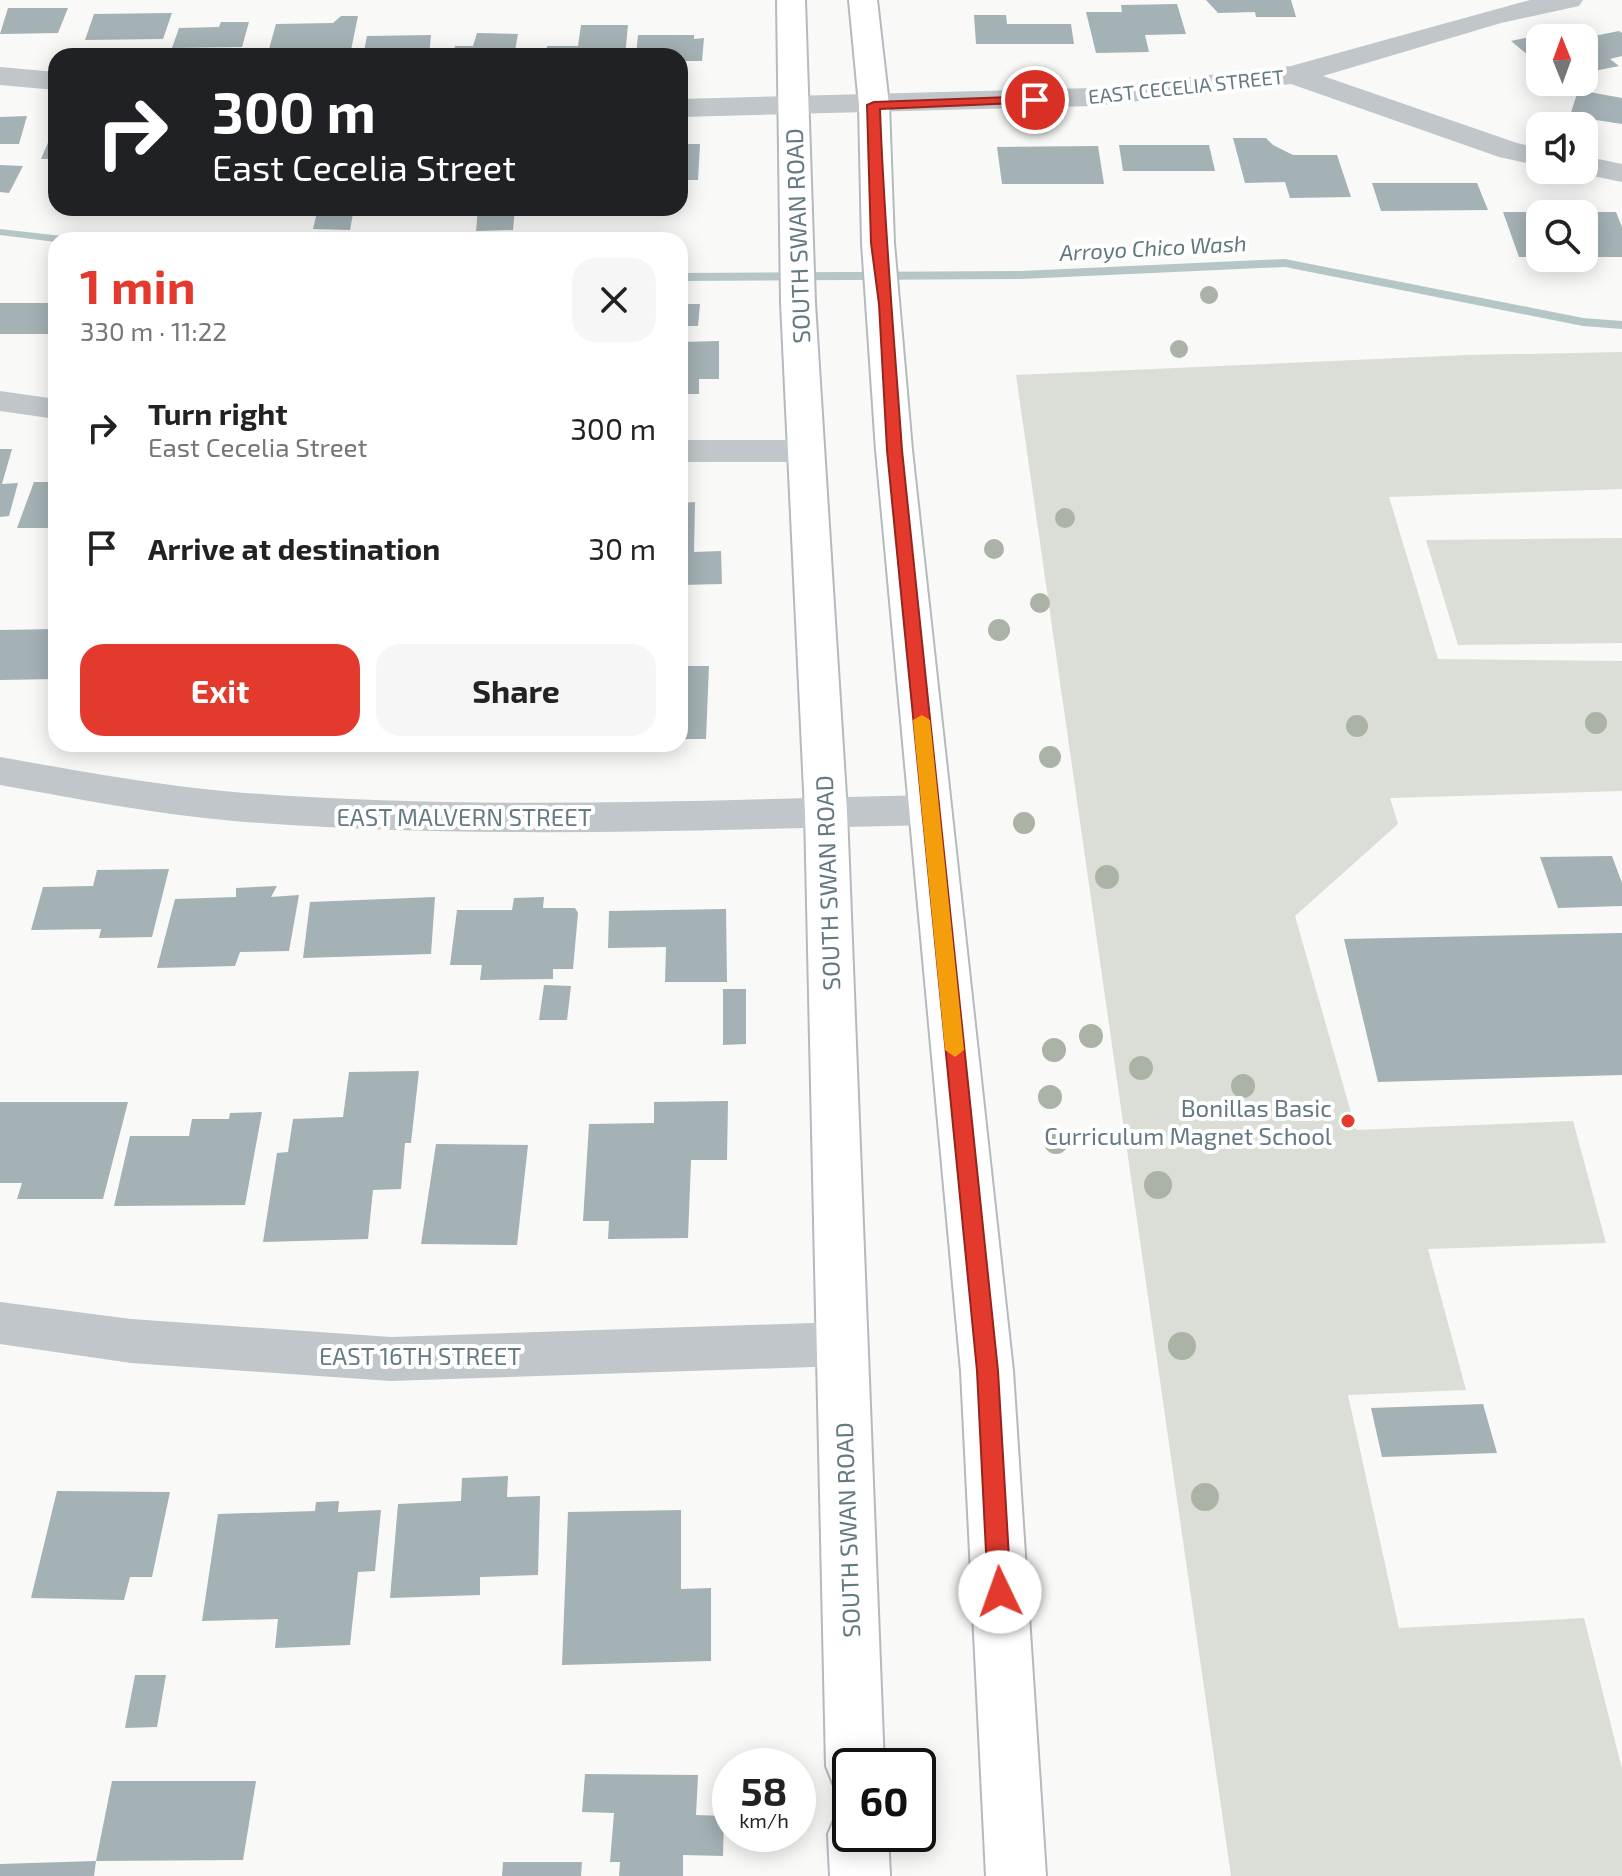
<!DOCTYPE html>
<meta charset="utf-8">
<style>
body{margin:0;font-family:"Exo 2",sans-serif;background:#f6f6f6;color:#222;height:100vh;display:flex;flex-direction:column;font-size:30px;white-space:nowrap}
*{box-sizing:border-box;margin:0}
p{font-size:26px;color:#767676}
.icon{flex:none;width:44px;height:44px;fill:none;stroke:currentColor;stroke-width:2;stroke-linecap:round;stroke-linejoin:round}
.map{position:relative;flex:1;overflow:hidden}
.sheet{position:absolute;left:48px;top:232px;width:640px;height:520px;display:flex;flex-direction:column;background:#fff;border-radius:24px;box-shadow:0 4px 20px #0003}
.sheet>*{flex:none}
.top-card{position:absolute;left:48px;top:48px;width:640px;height:168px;border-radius:24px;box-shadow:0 4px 20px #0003;background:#202124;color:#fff;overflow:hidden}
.needle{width:52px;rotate:359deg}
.tools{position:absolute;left:1526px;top:24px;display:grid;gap:16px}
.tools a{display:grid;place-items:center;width:72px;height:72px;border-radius:16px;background:#fff;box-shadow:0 4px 20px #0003;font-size:40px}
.speed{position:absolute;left:712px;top:1748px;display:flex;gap:16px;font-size:40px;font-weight:700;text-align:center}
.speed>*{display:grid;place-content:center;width:104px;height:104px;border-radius:50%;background:#fff;box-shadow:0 4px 20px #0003;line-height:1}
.speed small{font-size:20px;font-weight:400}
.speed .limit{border:4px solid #111;border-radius:12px;background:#fff;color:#111}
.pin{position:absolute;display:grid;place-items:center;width:68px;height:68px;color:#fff;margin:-34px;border:4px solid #fff;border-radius:50%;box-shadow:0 2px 8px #0007}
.me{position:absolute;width:88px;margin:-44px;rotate:357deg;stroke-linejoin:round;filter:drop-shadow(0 0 6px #0008)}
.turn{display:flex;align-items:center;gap:28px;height:168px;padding:0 32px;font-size:36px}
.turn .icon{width:104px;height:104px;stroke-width:2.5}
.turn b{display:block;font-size:56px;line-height:68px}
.round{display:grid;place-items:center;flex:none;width:84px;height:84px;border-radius:24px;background:#f6f6f6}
.summary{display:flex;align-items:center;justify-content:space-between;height:136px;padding:0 32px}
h1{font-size:48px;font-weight:700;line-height:60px;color:#e33a2d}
.button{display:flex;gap:16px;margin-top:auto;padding:16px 32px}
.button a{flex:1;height:92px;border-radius:24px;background:#e33a2d;color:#fff;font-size:32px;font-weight:700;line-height:92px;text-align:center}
.button a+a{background:#f6f6f6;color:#222}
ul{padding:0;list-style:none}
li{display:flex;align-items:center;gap:24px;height:120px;padding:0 32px}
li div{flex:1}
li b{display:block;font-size:30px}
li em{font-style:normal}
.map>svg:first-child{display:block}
.green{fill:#daded6}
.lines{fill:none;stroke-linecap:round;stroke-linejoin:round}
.stream{fill:#b5c6c7;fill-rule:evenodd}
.building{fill:#a4b1b5}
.primary-casing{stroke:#b4babd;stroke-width:4}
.street{fill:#c0c6c9;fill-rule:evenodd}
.primary{fill:#fff;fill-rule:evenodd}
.tree{fill:#abb3a6}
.route{fill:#e33a2d;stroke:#94261d;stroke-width:2}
.slow{fill:#f59e0b}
.poi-dot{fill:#e33a2d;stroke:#fff;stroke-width:3}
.labels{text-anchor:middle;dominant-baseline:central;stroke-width:8;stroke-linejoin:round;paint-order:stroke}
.far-street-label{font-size:20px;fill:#647a82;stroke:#fff}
.far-water-label{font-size:22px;font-style:italic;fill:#5f787c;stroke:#fff}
.street-label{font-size:24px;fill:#647a82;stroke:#fff}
.poi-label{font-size:24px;fill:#647a82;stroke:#fff;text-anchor:end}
</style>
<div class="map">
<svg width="1622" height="1876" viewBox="0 0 1622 1876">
<rect width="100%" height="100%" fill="#f9f9f7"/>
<g class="green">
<path d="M1622,352V489L1389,497L1438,659L1622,661V791L1390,798L1398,824L1295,916L1356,1130L1573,1121L1606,1243L1428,1249L1466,1390L1348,1395L1399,1628L1584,1618L1622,1769V1876H1231L1016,375L1467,355Z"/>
<path d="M1622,538V643L1458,645L1426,540Z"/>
</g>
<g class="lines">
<g class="stream">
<path d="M0,229L71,237L77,240L56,242L0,235Z"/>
<path d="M1285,259L1583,318L1622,321V329L1583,326L1285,267L1021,279L680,281V273L1021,271Z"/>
</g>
</g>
<g class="building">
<path d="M1206,0H1291L1296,17H1256L1255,12L1218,13Z"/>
<path d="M1177,4L1186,34L1145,35L1149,52L1096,53L1086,12H1122L1121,5Z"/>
<path d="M8,8H68L58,33L0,34Z"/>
<path d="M172,13L163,39L85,40L94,14Z"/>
<path d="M974,15H1006L1007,24H1071L1074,44H976Z"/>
<path d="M341,16H358L350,55L267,56L276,24L333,23Z"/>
<path d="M221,22H249L242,47L172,48L179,28L219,27Z"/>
<path d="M581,25H628L625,56H546L547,46H578Z"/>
<path d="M1619,31L1622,33V56L1610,59L1619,66L1584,73V38Z"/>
<path d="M477,33L518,34L514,56H453L455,46H473Z"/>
<path d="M431,35L429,56H363L367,36Z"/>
<path d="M638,35H694V39L704,38L702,61H680V56H636Z"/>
<path d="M1539,35L1540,36V65L1511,41Z"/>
<path d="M1578,90L1622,98V124L1570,116Z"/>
<path d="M27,116L19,144H0V117Z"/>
<path d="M56,124V159H41Z"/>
<path d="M1233,138H1266L1273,145L1293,155H1337L1351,197L1290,198L1285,182L1245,183Z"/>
<path d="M680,144H700L698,180H680Z"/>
<path d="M1119,145H1209L1215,171H1123Z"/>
<path d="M1098,146L1104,184H1002L997,147Z"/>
<path d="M0,165L23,166L9,193L0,192Z"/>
<path d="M1372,183H1477L1488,210L1381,211Z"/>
<path d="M318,208H354L350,230L313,229Z"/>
<path d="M387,208H407L406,216H386Z"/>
<path d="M478,208H515L513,230L476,231Z"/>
<path d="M1503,212H1540V257H1519Z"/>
<path d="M1584,212H1616L1622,227V257H1584Z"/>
<rect x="0" y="303" width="56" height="31"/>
<path d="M680,304H700L698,326H680Z"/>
<path d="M719,341V379H699V394H680V342Z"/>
<path d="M0,449H12L2,484L18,483L9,516L0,517Z"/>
<path d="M34,482H56V528H17Z"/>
<path d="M695,502L694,552L721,551L722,584L681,585L680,503Z"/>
<path d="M56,629V679L0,680V630Z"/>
<path d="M680,666H709L706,739H680Z"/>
<path d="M385,744H451V748L385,749Z"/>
<path d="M1612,856L1622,883V906L1558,908L1540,857Z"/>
<path d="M169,869L152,937L99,938L101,929L31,930L43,887L93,886L97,870Z"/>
<path d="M277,886L271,897L299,895L289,951L240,952L235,966L157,968L175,899L236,897V888Z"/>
<path d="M435,897L431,954L303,958L310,902Z"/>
<path d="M544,897L543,908H575L578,913L573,969H553V979L480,980L482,965H450L457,910H512L514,898Z"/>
<path d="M726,909L727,982H665L666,947L608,948L609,911Z"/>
<path d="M1622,933V1075L1378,1082L1344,939Z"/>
<path d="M544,985L571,986L567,1020H539Z"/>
<path d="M723,989H746V1044L723,1045Z"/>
<path d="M419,1071L411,1143H405L401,1189L373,1190L368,1239L263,1242L277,1153L288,1152L293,1119L343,1117L349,1072Z"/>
<path d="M728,1101L727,1160H691L688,1238L608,1239L609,1221H583L589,1124L654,1123V1102Z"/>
<path d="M0,1102H128L103,1199H17L22,1183H0Z"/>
<path d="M262,1112L245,1205L114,1206L130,1136H189L192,1119H229L230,1113Z"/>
<path d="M436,1144L528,1145L517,1245L421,1244Z"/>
<path d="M1483,1404L1497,1453L1382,1457L1371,1408Z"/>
<path d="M508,1476L507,1497L540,1496L538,1575L480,1577V1595L390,1598L398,1504L461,1501L462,1478Z"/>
<path d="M57,1491L170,1492L152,1577H130L124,1600L31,1598Z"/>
<path d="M339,1501L338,1512L381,1510L375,1571L358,1572L350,1645L275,1648L278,1619L202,1621L218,1514L315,1511L316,1502Z"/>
<path d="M681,1510V1589L711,1588V1661L562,1665L568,1512Z"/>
<path d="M135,1675H166L157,1727L125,1728Z"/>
<path d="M585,1774L698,1775L696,1815L724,1816L723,1856L683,1855V1876H619L620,1862H610L614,1813L582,1812Z"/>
<path d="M112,1781H256L243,1860L96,1861Z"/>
<path d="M96,1861L94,1876H0V1864Z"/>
<path d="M503,1862H582L581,1876H502Z"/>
</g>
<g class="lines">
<defs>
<g id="primary">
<path d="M777,0H805L815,303L847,812L884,1766H850V1792L834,1786L826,1766L805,812L781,303Z"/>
<path d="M849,0H877L889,105L894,243L912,450L1013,1371L1046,1876H986L961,1371L876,450L862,243L859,105Z"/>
<path d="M850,1808V1834H888L890,1876H830L828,1834L837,1813Z"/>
</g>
</defs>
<use href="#primary" class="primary-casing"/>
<g class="street">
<path d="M1530,0H1583L1579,6L1501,23L1323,76L1517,143L1540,148V166L1499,157L1291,84L1094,106L680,117V99L1094,88L1291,66Z"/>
<path d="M0,67L56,72V90L0,85Z"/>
<path d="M1584,156L1622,164V182L1573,172L1584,170Z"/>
<path d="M0,391L56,399V419L0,411Z"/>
<path d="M680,440H807L820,443L825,451L820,459L807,462H680Z"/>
<path d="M0,757C78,771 155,785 234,792C466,811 699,800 931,795L946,800L952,810L946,820L931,825C699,830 466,840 234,821C155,814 78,799 0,785Z"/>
<path d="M0,1302L131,1319L391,1337L841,1322L859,1329L866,1344L859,1359L841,1366L391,1381L131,1363L0,1344Z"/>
</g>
<use href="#primary" class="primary"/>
</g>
<g class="tree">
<circle cx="1209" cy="295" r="9"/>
<circle cx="1179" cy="349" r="9"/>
<circle cx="1065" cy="518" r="10"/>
<circle cx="994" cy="549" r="10"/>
<circle cx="1040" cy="603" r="10"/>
<circle cx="999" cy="630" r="11"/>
<circle cx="1596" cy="723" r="11"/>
<circle cx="1357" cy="726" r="11"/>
<circle cx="1050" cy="757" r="11"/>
<circle cx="1024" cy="823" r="11"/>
<circle cx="1107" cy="877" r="12"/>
<circle cx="1091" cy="1036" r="12"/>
<circle cx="1054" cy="1050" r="12"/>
<circle cx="1141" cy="1068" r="12"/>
<circle cx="1243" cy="1086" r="12"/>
<circle cx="1050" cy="1097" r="12"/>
<circle cx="1056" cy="1142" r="12"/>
<circle cx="1158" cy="1185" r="14"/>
<circle cx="1182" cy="1346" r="14"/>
<circle cx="1205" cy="1497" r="14"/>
</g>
<path class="route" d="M1035,96L1040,97V102L880,109C884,223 894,336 902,450L998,1371L1011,1592L1008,1599L1000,1602L992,1599L988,1592L977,1371L887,450L879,304L871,243L867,105L874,102Z"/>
<path class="slow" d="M922,715L930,720L964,1050L955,1057L945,1050L913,720Z"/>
<circle class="poi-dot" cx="1348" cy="1121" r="8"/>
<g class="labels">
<g class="far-street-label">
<text transform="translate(1186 86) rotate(-6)">EAST CECELIA STREET</text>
</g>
<g class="far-water-label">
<text transform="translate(1153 247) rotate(-3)">Arroyo Chico Wash</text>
</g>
<g class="street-label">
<text transform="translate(797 236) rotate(-92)">SOUTH SWAN ROAD</text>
<text x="464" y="816">EAST MALVERN STREET</text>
<text transform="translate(827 883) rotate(-92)">SOUTH SWAN ROAD</text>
<text x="420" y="1355">EAST 16TH STREET</text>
<text transform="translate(847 1530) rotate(-92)">SOUTH SWAN ROAD</text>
</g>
<g class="poi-label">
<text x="1332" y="1107">Bonillas Basic<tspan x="1332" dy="28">Curriculum Magnet School</tspan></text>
</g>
</g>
</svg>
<div class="tools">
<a><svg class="needle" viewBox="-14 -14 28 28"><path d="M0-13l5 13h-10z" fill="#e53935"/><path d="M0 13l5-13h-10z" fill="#767676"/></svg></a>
<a><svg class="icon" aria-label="sound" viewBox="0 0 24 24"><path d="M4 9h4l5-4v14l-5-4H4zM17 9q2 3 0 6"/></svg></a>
<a><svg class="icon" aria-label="search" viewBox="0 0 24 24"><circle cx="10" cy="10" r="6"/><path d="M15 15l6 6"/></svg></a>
</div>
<div class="speed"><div>58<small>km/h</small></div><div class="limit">60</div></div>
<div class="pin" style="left:1035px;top:100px;background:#d93025"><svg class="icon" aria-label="arrive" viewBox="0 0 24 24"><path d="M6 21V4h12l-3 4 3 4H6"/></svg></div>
<svg class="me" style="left:1000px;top:1592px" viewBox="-20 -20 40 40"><circle r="19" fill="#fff"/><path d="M0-13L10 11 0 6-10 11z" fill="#e33a2d"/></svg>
<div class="top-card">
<div class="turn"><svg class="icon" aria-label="right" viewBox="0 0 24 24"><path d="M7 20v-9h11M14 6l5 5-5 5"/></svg><div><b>300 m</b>East Cecelia Street</div></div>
</div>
<section class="sheet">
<div class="summary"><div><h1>1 min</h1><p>330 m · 11:22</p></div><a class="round"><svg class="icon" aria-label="close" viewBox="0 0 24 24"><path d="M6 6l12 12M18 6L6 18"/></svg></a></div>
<ul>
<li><svg class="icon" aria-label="right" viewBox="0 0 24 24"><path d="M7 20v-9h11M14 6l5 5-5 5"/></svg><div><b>Turn right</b><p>East Cecelia Street</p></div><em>300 m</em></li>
<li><svg class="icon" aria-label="arrive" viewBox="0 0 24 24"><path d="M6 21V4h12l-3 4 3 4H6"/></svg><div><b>Arrive at destination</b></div><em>30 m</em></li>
</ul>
<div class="button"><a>Exit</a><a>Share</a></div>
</section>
</div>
